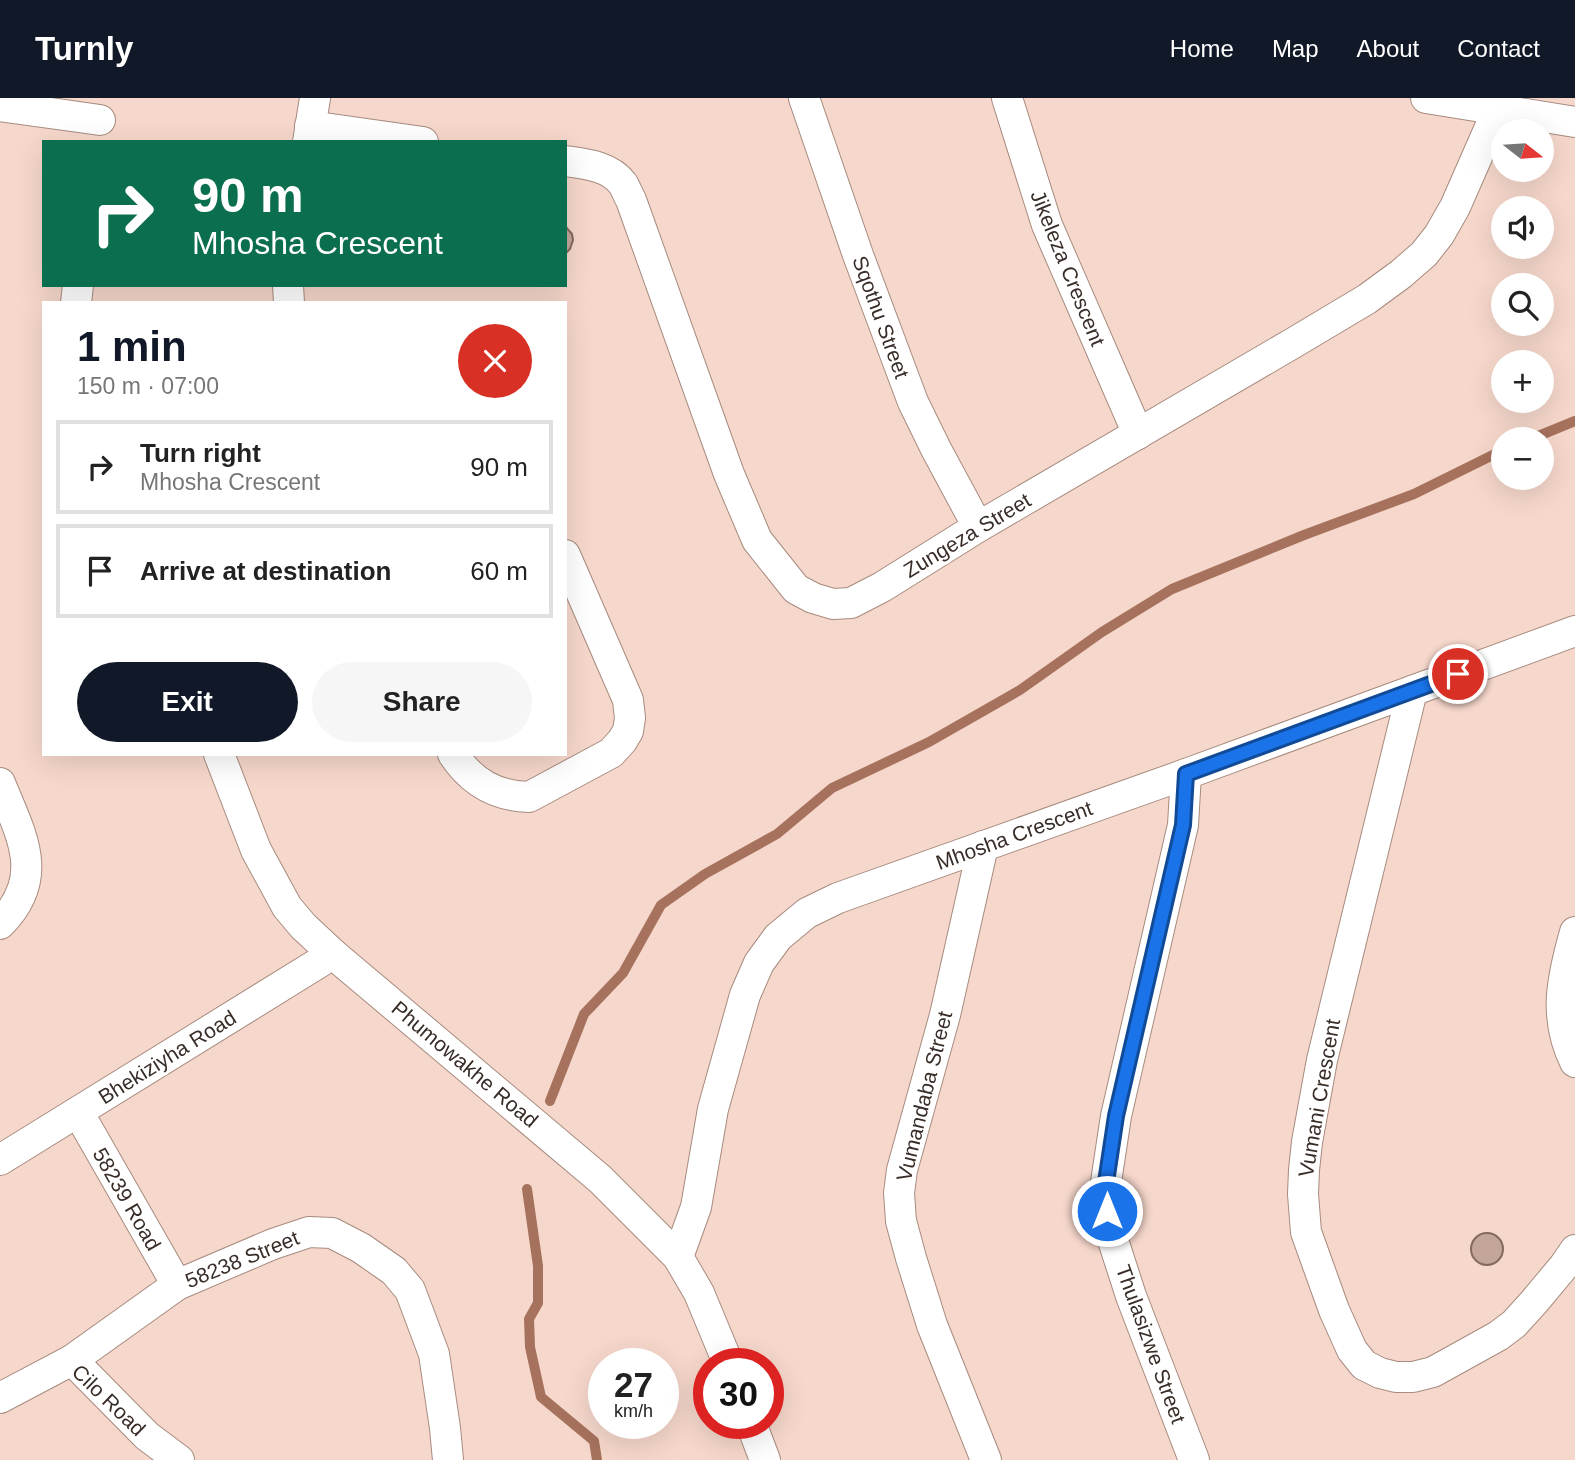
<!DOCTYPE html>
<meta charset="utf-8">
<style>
body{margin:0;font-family:Arial,sans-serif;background:#f6f6f6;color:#222;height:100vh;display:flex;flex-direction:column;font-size:26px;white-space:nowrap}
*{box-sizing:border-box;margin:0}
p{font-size:23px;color:#767676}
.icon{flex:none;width:38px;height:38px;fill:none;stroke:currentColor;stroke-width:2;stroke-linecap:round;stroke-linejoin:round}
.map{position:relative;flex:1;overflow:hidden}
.panel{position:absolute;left:42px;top:203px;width:525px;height:455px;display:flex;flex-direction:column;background:#fff;border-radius:0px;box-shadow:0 7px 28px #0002}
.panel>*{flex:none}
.hud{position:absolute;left:42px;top:42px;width:525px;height:147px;border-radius:0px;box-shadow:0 7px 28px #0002;background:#0b6e4f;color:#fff;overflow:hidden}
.needle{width:46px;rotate:107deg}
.buttons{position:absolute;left:1491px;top:21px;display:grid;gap:14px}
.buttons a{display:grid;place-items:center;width:63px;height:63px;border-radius:50%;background:#fff;box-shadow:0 7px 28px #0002;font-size:35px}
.speed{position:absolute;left:588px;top:1250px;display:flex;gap:14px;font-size:35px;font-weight:700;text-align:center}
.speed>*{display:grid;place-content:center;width:91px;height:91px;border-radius:50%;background:#fff;box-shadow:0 7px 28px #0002;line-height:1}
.speed small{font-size:18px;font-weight:400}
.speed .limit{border:10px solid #d22;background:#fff;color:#111}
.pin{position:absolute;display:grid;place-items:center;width:60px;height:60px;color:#fff;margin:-30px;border:4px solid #fff;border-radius:50%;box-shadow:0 2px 7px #0007}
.me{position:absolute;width:77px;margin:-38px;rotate:0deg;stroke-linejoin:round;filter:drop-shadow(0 0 5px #0008)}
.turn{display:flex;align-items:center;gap:24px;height:147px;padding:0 35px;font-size:32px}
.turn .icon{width:91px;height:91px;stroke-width:2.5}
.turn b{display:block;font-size:49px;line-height:60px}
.round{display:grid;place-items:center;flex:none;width:74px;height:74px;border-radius:37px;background:#f6f6f6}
.head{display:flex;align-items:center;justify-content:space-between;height:119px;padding:0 35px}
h1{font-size:42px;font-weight:600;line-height:52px;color:#111827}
.primary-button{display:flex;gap:14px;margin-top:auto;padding:14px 35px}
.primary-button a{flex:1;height:80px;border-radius:42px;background:#111827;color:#fff;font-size:28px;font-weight:600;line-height:80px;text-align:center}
.primary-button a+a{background:#f6f6f6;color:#222}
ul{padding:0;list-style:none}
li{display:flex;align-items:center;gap:21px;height:94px;margin:0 14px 10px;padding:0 21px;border:4px solid #e0e0e0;border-radius:0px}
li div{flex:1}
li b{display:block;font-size:26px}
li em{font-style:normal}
header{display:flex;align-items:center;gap:42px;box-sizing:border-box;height:98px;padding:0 35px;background:#111827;color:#fff}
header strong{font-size:33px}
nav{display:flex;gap:38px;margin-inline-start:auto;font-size:24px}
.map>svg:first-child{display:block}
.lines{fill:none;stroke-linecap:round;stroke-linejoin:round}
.stream{stroke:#a6725d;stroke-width:10}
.building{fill:#c3a59a;stroke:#84695e;stroke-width:2}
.street-casing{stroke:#a78b7f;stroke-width:32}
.street{stroke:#fff;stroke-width:30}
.route-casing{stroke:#114b97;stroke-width:18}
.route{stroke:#1a73e8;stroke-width:12}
.labels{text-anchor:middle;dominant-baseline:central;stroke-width:6;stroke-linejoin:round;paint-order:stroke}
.street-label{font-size:21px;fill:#392d28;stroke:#fff}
</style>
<header>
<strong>Turnly</strong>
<nav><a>Home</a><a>Map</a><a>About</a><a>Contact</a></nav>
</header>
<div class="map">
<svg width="1575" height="1362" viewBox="0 0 1575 1362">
<rect width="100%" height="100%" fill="#f6d7cb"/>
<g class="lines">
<g class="stream">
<path d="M1531,341L1575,323"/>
<path d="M550,1003L584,916L623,875L661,807L705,776L777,736L832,690L929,644L1020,592L1102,534L1172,491L1304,437L1414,396L1503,352"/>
<path d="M527,1091L538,1168V1205L529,1221L530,1249L541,1299L594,1343L597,1362"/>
</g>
</g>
<g class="building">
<path d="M565,128L572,136L573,142L570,151L565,156Z"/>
<circle cx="1487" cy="1151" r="16"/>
</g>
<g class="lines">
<defs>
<g id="street">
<path d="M804,0L858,157L913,304L936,351L978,429"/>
<path d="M1007,0L1047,127L1138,336"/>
<path d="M1426,0L1575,24"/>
<path d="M0,8L100,22"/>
<path d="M310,28L423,44"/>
<path d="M308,44L315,0"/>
<path d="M565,63C586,66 610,68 623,86C626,91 628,97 631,102L729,376L757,442L796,491L813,500L833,506L851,505L882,489L978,429L1295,244L1367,201L1401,176L1424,156L1439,137L1455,109L1498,11"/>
<path d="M288,187L289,205"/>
<path d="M76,205L78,187"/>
<path d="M1412,593L1322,962L1307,1044L1304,1072L1303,1096L1306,1134L1334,1212L1352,1252L1364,1267L1380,1275L1396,1279H1413L1433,1274L1498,1238L1514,1226L1534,1204L1564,1168L1575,1152"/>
<path d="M219,656L256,752L287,809L303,828L333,856L600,1081L678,1159L699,1195L728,1265"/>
<path d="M453,656C472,685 496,698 529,699L611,655L622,643L628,633L630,620L628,602L565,457"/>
<path d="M1186,676L1183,727L1116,1018L1106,1084L1107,1113L1112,1139L1131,1198L1194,1362"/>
<path d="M0,685C21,737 47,779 0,826"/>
<path d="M983,748L945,917L902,1072L899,1095L901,1123L911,1160L932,1227L986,1362"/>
<path d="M1575,834C1562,880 1553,919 1575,964"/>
<path d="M78,1014L177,1187"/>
<path d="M0,1062L333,856"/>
<path d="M678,1159L696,1109L713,1011L745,897L759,865L778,839L807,815L838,800L1186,676L1575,533"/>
<path d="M72,1262L177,1187L273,1146L309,1134L332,1135L361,1150L394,1173L410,1192L434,1256L445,1330L448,1362"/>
<path d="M0,1300L72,1262L147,1338L179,1362"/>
<path d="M751,1325L765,1362"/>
</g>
</defs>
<use href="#street" class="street-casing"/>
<use href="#street" class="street"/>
</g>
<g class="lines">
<defs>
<path id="route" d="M1107,1113L1106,1084L1116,1018L1183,727L1186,676L1458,576"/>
</defs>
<use href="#route" class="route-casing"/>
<use href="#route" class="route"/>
</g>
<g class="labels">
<g class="street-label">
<text transform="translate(1068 170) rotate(68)">Jikeleza Crescent</text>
<text transform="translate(881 219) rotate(70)">Sqothu Street</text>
<text transform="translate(967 437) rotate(-31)">Zungeza Street</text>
<text transform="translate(1014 737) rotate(-20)">Mhosha Crescent</text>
<text transform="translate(167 959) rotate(-32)">Bhekiziyha Road</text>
<text transform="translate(465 966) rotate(40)">Phumowakhe Road</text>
<text transform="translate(924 998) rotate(-76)">Vumandaba Street</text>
<text transform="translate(1319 1000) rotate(-80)">Vumani Crescent</text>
<text transform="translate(127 1101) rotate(60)">58239 Road</text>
<text transform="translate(242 1161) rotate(-22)">58238 Street</text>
<text transform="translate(1151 1246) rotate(70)">Thulasizwe Street</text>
<text transform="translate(109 1302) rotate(44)">Cilo Road</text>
</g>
</g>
</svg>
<div class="buttons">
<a><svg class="needle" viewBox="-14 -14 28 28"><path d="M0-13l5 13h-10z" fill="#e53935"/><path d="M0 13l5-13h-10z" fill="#767676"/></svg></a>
<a><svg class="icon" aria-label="sound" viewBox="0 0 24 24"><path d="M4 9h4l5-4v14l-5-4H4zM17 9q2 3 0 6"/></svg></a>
<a><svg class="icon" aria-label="search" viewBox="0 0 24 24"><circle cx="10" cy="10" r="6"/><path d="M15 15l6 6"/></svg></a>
<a>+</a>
<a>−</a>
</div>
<div class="speed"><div>27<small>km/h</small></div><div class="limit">30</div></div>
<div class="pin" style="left:1458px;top:576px;background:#d93025"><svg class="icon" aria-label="arrive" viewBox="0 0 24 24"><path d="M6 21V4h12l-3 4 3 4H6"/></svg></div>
<svg class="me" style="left:1107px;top:1113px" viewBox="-20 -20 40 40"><circle r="17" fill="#1a73e8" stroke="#fff" stroke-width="3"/><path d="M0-11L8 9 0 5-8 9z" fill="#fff"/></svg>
<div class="hud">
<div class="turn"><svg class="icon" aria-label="right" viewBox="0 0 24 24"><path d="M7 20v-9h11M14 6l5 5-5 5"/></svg><div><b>90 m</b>Mhosha Crescent</div></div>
</div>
<section class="panel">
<div class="head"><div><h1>1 min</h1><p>150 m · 07:00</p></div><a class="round" style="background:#d93025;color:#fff"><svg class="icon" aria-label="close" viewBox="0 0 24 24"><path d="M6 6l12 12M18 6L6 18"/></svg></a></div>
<ul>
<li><svg class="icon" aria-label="right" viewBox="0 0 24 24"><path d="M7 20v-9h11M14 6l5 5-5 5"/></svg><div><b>Turn right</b><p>Mhosha Crescent</p></div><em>90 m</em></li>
<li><svg class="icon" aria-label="arrive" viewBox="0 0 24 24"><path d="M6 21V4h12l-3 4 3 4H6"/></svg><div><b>Arrive at destination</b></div><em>60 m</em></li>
</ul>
<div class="primary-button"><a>Exit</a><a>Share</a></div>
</section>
</div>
